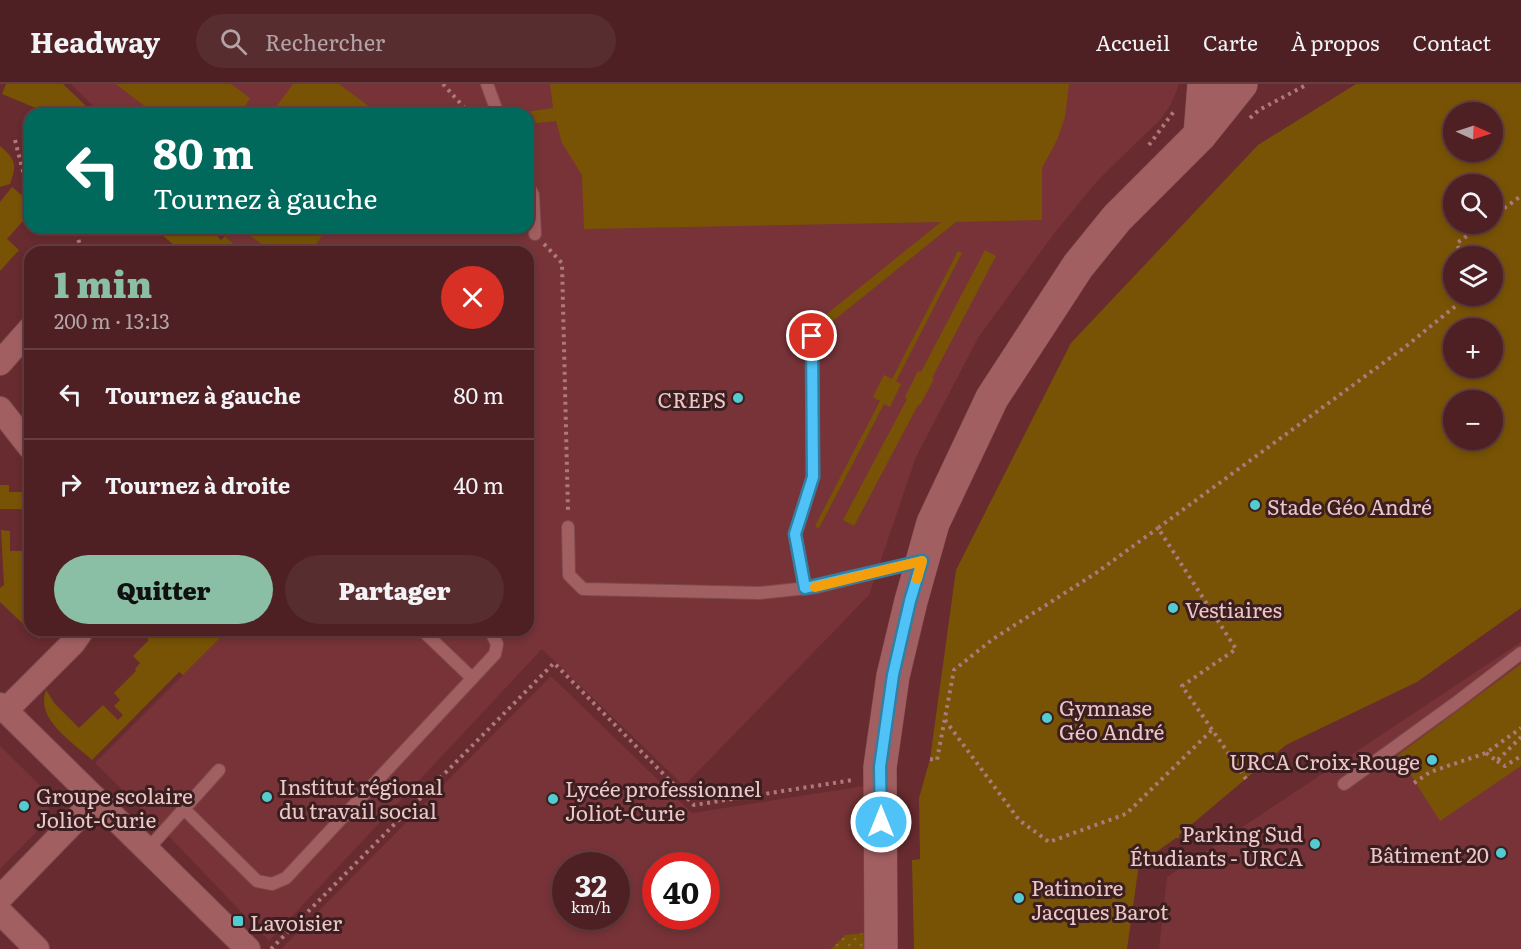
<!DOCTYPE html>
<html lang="fr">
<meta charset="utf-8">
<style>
body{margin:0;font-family:Literata,serif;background:#582d30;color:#f1f3f6;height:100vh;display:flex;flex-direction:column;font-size:22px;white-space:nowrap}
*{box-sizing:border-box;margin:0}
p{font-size:20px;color:#b3a3a6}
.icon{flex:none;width:33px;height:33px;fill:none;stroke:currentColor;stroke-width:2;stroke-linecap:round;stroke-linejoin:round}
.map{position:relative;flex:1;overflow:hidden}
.details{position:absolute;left:24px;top:162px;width:510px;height:390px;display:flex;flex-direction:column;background:#4e2023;border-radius:18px;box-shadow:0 3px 9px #0003,0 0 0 2px #653e41}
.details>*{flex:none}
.top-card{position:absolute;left:24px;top:24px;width:510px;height:126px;border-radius:18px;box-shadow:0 3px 9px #0003,0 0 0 2px #653e41;background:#00695c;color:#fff;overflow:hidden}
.needle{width:39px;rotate:93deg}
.controls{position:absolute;left:1443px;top:18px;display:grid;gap:12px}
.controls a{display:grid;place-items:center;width:60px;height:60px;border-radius:50%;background:#4e2023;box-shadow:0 3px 9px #0003,0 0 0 2px #653e41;font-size:30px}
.speed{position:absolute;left:552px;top:768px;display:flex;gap:12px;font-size:30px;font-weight:700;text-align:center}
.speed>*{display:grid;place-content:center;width:78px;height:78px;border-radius:50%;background:#4e2023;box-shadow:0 3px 9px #0003,0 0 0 2px #653e41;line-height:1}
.speed small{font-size:15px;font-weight:400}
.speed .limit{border:9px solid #d22;background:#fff;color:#111}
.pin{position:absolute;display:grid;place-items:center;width:51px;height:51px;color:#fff;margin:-26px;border:3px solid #fff;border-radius:50%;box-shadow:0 2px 6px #0007}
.me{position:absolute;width:66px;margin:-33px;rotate:0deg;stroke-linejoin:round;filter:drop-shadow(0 0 4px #0008)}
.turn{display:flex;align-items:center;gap:21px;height:126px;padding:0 30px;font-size:27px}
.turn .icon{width:78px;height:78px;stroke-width:2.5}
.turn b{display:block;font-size:42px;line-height:51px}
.round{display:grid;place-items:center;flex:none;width:63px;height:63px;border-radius:32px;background:#582d30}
.summary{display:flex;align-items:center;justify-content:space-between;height:102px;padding:0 30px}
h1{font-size:36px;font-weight:800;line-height:45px;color:#8abfa5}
.primary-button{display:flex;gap:12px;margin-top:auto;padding:12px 30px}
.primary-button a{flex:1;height:69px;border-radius:36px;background:#8abfa5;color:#111;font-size:24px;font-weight:800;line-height:69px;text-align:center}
.primary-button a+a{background:#582d30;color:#f1f3f6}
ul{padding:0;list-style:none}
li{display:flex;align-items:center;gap:18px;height:90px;padding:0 30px;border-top:2px solid #653e41}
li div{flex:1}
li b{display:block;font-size:22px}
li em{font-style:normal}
header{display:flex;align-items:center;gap:36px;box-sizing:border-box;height:84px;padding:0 30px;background:#4e2023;border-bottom:2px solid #653e41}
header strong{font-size:28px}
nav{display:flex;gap:33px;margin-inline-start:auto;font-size:21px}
.search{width:420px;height:54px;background:#582d30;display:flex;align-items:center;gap:15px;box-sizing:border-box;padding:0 21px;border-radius:33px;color:#b3a3a6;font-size:22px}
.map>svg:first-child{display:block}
.built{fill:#773338;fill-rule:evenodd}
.green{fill:#785305;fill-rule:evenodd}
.park{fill:url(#park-dots)}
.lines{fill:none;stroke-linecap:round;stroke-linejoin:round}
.lane-casing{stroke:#7e4a4f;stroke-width:14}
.street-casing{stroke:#7e4a4f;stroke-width:26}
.secondary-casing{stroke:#7e4a4f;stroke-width:34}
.path{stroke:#ac7a7c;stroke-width:4;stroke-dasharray:3 4.5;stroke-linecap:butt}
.lane{stroke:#a25f61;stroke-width:12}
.street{stroke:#a25f61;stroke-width:24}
.secondary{stroke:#a25f61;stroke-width:33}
.route-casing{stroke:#337fa1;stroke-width:15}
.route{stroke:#4fc3f7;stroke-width:10}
.slow{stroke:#f59e0b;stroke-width:10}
.poi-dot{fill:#52ccd0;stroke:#3b1f20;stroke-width:2}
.labels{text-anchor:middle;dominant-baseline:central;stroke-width:6;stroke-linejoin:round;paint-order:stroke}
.poi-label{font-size:21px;fill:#edc6c7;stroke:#3b1f20;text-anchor:start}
</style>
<header>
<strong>Headway</strong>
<div class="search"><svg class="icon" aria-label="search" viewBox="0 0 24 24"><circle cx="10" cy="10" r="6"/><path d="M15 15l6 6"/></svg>Rechercher</div>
<nav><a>Accueil</a><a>Carte</a><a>À propos</a><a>Contact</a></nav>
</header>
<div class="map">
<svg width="1521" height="865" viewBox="0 0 1521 865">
<defs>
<pattern id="park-dots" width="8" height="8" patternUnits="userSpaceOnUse" patternTransform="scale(1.5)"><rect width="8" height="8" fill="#785305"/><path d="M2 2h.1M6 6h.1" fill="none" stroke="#8c6a28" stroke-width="1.8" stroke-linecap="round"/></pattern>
</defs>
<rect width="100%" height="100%" fill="#682b2f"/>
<g class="built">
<path d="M71,0H1178V4L1170,22L1160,36L1099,95L1056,147L978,254L916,373L869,511L684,702L542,565L269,857L164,747L95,679L228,546H528V168H242L217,144H528V30H101Z"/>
<path d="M1521,558V865H1159L1167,793Z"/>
<path d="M551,592L692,729L864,702V849L845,851L831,865H281ZM566,782H616V832H566ZM656,782H706V832H656Z"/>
<path d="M0,662L48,709L49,735L0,785Z"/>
</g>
<g class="green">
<path d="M6,0H63L88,24L85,30H37L38,25L2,10Z"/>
<path d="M116,0H231L250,14L240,30H155Z"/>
<path d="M293,0H339L379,30H271Z"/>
<path d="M550,0H1069L1065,33L1057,56L1042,84V136L956,138L828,241L823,233L941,138L584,145L582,91L562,59L556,37L528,40V30L526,28L553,24Z"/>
<path d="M1356,0H1521V524L1417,598L1286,661L1179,751V754H1176L1139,780L1127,865H914L912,776L920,775L919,714L930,675L956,486L1071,259L1258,61ZM1492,28V68H1454V28ZM1454,100H1492V140H1454ZM1454,172H1492V212H1454ZM1454,244H1492V284H1454ZM1454,316H1492V356H1454Z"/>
<path d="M0,62C16,76 17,80 10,100L0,103Z"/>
<path d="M12,103L30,118V129L7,155L19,166L0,187V118Z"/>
<path d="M154,144H210L221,156L225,152L242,168H182Z"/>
<path d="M240,144H327L311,168H272Z"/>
<path d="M985,166L996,172L932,294L934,295L920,321H918L854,442L843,436L907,315L905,313L918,287L921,288Z"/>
<path d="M958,167L962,169L896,297L901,300L890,323L884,320L819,444L815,442L880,317L873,313L884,291L892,295Z"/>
<path d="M0,401H9V408H22V425H0Z"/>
<path d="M1,446L10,447V467H30V546H46L39,555L0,518V504L4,501Z"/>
<path d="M138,546H228L183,591L179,588L92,676C73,658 35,636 46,606L55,620L79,644L103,621L118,636L123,631L114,622L120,616L114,609L136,587L135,585L140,579L133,572L149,556Z"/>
<path d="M1521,580V682L1440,737L1398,671Z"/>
</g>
<path class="park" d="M864,849V865H831L845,851Z"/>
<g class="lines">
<defs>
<g id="lane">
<path d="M487,0L498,30"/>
<path d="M528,101L533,111L535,150"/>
<path d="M568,443L569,491L583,505L760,509L817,503L918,478"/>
<path d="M805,504L795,450L813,393L812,252"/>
<path d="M422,546L472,594"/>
<path d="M1344,700L1457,618L1521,569"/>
<path d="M184,725L257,797L272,800L286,794L495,570L497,560L490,546"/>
<path d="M147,766L219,686"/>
</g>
<g id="street">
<path d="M0,279L30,245"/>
<path d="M0,325L30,363"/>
<path d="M0,621L248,865"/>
<path d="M6,626L73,559L82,546"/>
<path d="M0,814L96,715"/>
<path d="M0,828L37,865"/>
</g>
<g id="secondary">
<path d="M1200,51L1204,0"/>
<path d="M881,865L880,683L893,592L911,517L933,439L992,314L1078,182L1117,134L1200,51L1241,0"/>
</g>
</defs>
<use href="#lane" class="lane-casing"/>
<use href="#street" class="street-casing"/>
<use href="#secondary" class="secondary-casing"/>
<g class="path">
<path d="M443,0L470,30"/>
<path d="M1250,34L1259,26L1308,0"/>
<path d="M15,56L25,95L30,101"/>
<path d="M1149,61L1175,26"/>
<path d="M1492,133L1521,112"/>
<path d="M70,144L77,151L82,168"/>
<path d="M544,160L562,179L568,428"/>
<path d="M1461,172L1457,159L1484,140"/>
<path d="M945,636L1019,736L1049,758L1126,730L1212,646"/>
<path d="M1486,669L1497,677L1521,653"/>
<path d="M930,675L937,676L954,586L993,555L1096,489L1158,444"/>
<path d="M1497,677L1505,682L1521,672"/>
<path d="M1246,695L1182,602L1236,565L1158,444L1405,263L1468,212"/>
<path d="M1414,699L1430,688L1486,669L1521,644"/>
<path d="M271,865L554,579L694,721L853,696"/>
</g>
<use href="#lane" class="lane"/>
<use href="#street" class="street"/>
<use href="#secondary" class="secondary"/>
</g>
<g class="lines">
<defs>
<path id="route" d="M812,252L813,393L795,450L805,504L922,477L910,517L893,591L880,683L881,738"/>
</defs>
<use href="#route" class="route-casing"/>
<use href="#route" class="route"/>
<path class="slow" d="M815,503L922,477L917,495"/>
</g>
<g class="poi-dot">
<circle cx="738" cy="314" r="6"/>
<circle cx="1255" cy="421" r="6"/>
<circle cx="1173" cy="524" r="6"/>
<circle cx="1047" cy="634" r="6"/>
<circle cx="1432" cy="676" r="6"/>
<circle cx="267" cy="713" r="6"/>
<circle cx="553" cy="715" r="6"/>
<circle cx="24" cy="722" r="6"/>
<circle cx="1315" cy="760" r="6"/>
<circle cx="1501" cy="769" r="6"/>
<circle cx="1019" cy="814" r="6"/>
<rect x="232" y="831" width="12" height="12" rx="3"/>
</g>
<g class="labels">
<g class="poi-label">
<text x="726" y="314" text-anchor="end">CREPS</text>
<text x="1267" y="421">Stade Géo André</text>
<text x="1185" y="524">Vestiaires</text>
<text x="1059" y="622">Gymnase<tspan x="1059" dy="24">Géo André</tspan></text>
<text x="1420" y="676" text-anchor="end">URCA Croix-Rouge</text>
<text x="279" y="701">Institut régional<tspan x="279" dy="24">du travail social</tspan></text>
<text x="565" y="703">Lycée professionnel<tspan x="565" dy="24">Joliot-Curie</tspan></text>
<text x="36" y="710">Groupe scolaire<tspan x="36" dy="24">Joliot-Curie</tspan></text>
<text x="1303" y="748" text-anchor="end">Parking Sud<tspan x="1303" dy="24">Étudiants - URCA</tspan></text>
<text x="1489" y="769" text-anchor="end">Bâtiment 20</text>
<text x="1031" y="802">Patinoire<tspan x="1031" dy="24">Jacques Barot</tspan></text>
<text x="250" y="837">Lavoisier</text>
</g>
</g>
</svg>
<div class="controls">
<a><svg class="needle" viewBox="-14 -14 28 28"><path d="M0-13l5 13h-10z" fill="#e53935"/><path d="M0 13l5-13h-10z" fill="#b3a3a6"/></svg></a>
<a><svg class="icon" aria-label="search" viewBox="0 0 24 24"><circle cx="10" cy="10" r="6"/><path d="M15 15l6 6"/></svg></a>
<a><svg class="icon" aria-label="layers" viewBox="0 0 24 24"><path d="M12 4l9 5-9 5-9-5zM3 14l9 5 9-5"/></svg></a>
<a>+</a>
<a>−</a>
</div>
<div class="speed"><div>32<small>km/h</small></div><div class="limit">40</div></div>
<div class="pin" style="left:812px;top:252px;background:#d93025"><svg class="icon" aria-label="arrive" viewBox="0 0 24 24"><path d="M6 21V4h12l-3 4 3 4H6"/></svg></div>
<svg class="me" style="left:881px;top:738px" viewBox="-20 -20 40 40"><circle r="17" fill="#4fc3f7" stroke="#fff" stroke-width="3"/><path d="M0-11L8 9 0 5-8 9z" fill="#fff"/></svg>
<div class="top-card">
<div class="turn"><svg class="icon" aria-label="left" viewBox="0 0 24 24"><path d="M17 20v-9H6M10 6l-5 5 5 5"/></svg><div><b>80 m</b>Tournez à gauche</div></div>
</div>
<section class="details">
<div class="summary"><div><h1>1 min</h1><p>200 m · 13:13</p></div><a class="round" style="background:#d93025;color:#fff"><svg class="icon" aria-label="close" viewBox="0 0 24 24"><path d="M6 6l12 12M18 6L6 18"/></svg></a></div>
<ul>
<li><svg class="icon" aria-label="left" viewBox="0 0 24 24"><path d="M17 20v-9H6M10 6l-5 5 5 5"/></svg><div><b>Tournez à gauche</b></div><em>80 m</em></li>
<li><svg class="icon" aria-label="right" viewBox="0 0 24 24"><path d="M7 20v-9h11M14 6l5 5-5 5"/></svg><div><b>Tournez à droite</b></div><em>40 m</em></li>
</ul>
<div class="primary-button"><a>Quitter</a><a>Partager</a></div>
</section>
</div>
